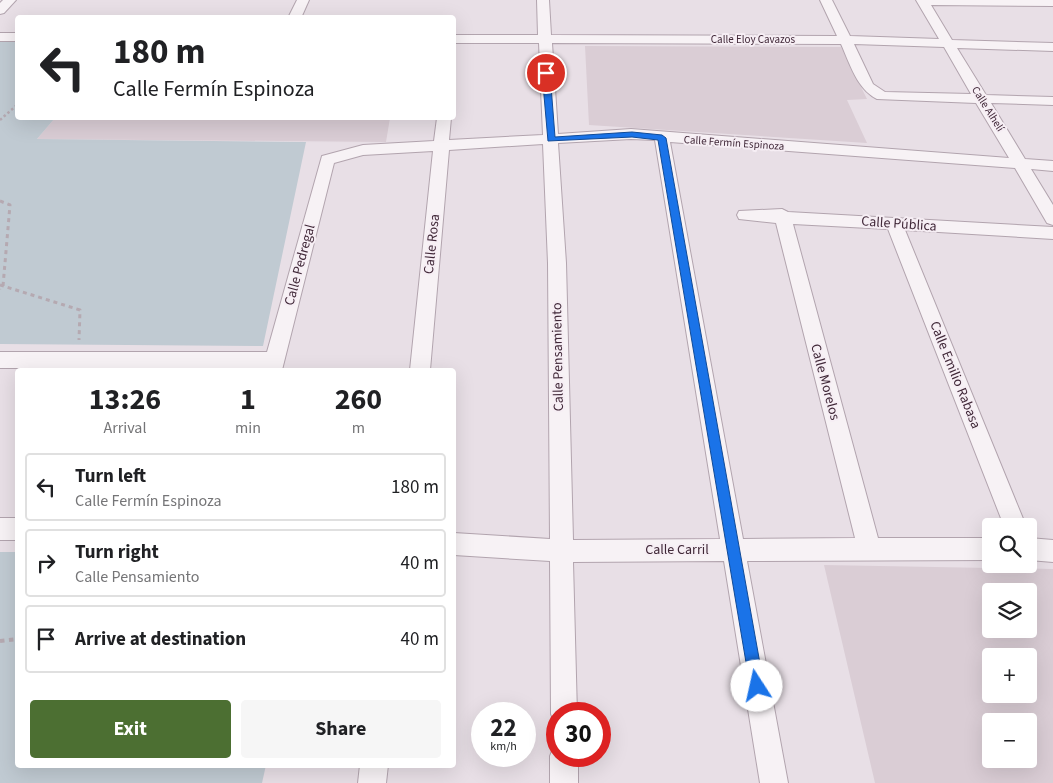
<!DOCTYPE html>
<meta charset="utf-8">
<style>
body{margin:0;font-family:"Source Sans 3",sans-serif;background:#f6f6f6;color:#202124;height:100vh;display:flex;flex-direction:column;font-size:19px;white-space:nowrap}
*{box-sizing:border-box;margin:0}
p{font-size:16px;color:#757577}
.icon{flex:none;width:28px;height:28px;fill:none;stroke:currentColor;stroke-width:2;stroke-linecap:round;stroke-linejoin:round}
.map{position:relative;flex:1;overflow:hidden}
.drawer{position:absolute;left:15px;top:368px;width:441px;height:400px;display:flex;flex-direction:column;background:#fff;border-radius:5px;box-shadow:0 5px 20px #0002}
.drawer>*{flex:none}
.banner{position:absolute;left:15px;top:15px;width:441px;height:105px;border-radius:5px;box-shadow:0 5px 20px #0002;background:#fff;color:#202124;overflow:hidden}
.buttons{position:absolute;left:982px;top:518px;display:grid;gap:10px}
.buttons a{display:grid;place-items:center;width:55px;height:55px;border-radius:5px;background:#fff;box-shadow:0 5px 20px #0002;font-size:25px}
.speed{position:absolute;left:471px;top:702px;display:flex;gap:10px;font-size:25px;font-weight:700;text-align:center}
.speed>*{display:grid;place-content:center;width:65px;height:65px;border-radius:50%;background:#fff;box-shadow:0 5px 20px #0002;line-height:1}
.speed small{font-size:12px;font-weight:400}
.speed .limit{border:8px solid #d22;background:#fff;color:#111}
.pin{position:absolute;display:grid;place-items:center;width:42px;height:42px;color:#fff;margin:-21px;border:2px solid #fff;border-radius:50%;box-shadow:0 1px 5px #0007}
.me{position:absolute;width:55px;margin:-28px;rotate:350deg;stroke-linejoin:round;filter:drop-shadow(0 0 4px #0008)}
.turn{display:flex;align-items:center;gap:18px;height:105px;padding:0 15px;font-size:22px}
.turn .icon{width:65px;height:65px;stroke-width:2.5}
.turn b{display:block;font-size:35px;line-height:42px}
.eta{display:flex;justify-content:space-evenly;align-items:center;height:85px;text-align:center}
.eta b{font-size:30px;font-weight:700;line-height:35px}
.button{display:flex;gap:10px;margin-top:auto;padding:10px 15px}
.button a{flex:1;height:58px;border-radius:5px;background:#4c6f32;color:#fff;font-size:20px;font-weight:700;line-height:58px;text-align:center}
.button a+a{background:#f6f6f6;color:#202124}
ul{padding:0;list-style:none}
li{display:flex;align-items:center;gap:15px;height:68px;margin:0 10px 8px;padding:0 5px;border:2px solid #e0e0e0;border-radius:5px}
li div{flex:1}
li b{display:block;font-size:19px}
li em{font-style:normal}
.map>svg:first-child{display:block}
.built{fill:#dacdd5;fill-rule:evenodd}
.green{fill:#c0cad2}
.lines{fill:none;stroke-linecap:round;stroke-linejoin:round}
.street-casing{stroke:#b2a4ae;stroke-width:2}
.path-far2{stroke:#b5a9b1;stroke-width:2.5;stroke-dasharray:2.5 2.5;stroke-linecap:butt}
.path-far1{stroke:#b5a9b1;stroke-width:3;stroke-dasharray:4 4;stroke-linecap:butt}
.path{stroke:#b5a9b1;stroke-width:4;stroke-dasharray:4.5 4.5;stroke-linecap:butt}
.street{fill:#f7f2f5;fill-rule:evenodd}
.route{fill:#1a73e8;stroke:#114b97}
.labels{text-anchor:middle;dominant-baseline:central;stroke-width:4;stroke-linejoin:round;paint-order:stroke}
.far-street-label{font-size:11px;fill:#402838;stroke:#f6eef4}
.street-label{font-size:14px;fill:#402838;stroke:#f6eef4}
</style>
<div class="map">
<svg width="1053" height="783" viewBox="0 0 1053 783">
<rect width="100%" height="100%" fill="#e8dfe6"/>
<g class="built">
<path d="M585,46L841,47L867,99L847,100L867,143L589,125Z"/>
<path d="M55,118H390L386,142L37,139Z"/>
<path d="M824,565L1053,569V783H875ZM991,591H1029V629H991ZM991,656H1029V694H991ZM991,721H1029V759H991Z"/>
</g>
<g class="green">
<path d="M0,42H17L18,118H55L37,139L306,142L263,346L0,344Z"/>
<path d="M0,552H17L18,765H266L262,783H0Z"/>
</g>
<g class="lines">
<defs>
<g id="street">
<path d="M3,0H16L4,13L0,14V3Z"/>
<path d="M297,0H309L301,18H288Z"/>
<path d="M537,0H549L551,35L837,36L820,0H832L850,36L939,39L916,0H1053V6L931,5L952,40L1053,43V51L957,48L986,95L1053,97V105L991,103L1025,159L1053,161V171L1031,169L1053,205V225L1047,223L1015,168L670,142L743,539L855,538L776,223L739,219L737,215L739,211L782,209L788,212L1053,227V239L905,230L1026,526H1004L888,229L793,224L878,538H991V560L747,561L788,783H760L724,561L573,562L577,714H558V725L555,723L551,714L550,561L454,555V533L550,539L548,263L543,144L449,150L430,370H410L433,151L363,155L334,163L282,370H262L263,368H0V352H267L322,156L363,145L434,141L437,118H451L449,140L543,135L539,43H454V35H538ZM552,43L841,44C850,64 857,89 877,99L976,103L1009,158L631,129L558,134ZM854,44L944,47L971,94L885,92L873,84ZM631,139L655,140L720,539L573,540L566,263L558,143Z"/>
<rect x="0" y="33" width="18" height="8"/>
<rect x="0" y="518" width="18" height="22"/>
<path d="M1029,538L1053,540V562L1029,560Z"/>
<path d="M558,745V756H578V783H550V756L554,746Z"/>
<path d="M360,765H388L386,783H358Z"/>
</g>
</defs>
<use href="#street" class="street-casing"/>
<path class="path-far2" d="M0,120L18,104"/>
<g class="path-far1">
<path d="M0,201L10,205L3,286L0,289"/>
<path d="M0,285L80,310L79,340"/>
</g>
<path class="path" d="M0,641L18,639"/>
<use href="#street" class="street"/>
</g>
<path class="route" d="M546,71L550,73L555,137L632,132L662,135L666,138L764,686L762,691L757,693L752,691L750,686L658,140L632,137L548,141L542,73Z"/>
<g class="labels">
<g class="far-street-label">
<text x="753" y="39">Calle Eloy Cavazos</text>
<text transform="translate(988 109) rotate(58)">Calle Alhelí</text>
<text transform="translate(734 143) rotate(4)">Calle Fermín Espinoza</text>
</g>
<g class="street-label">
<text transform="translate(899 224) rotate(4)">Calle Pública</text>
<text transform="translate(432 244) rotate(-84)">Calle Rosa</text>
<text transform="translate(300 265) rotate(-75)">Calle Pedregal</text>
<text transform="translate(558 357) rotate(-91)">Calle Pensamiento</text>
<text transform="translate(955 375) rotate(68)">Calle Emilio Rabasa</text>
<text transform="translate(825 382) rotate(75)">Calle Morelos</text>
<text x="677" y="550">Calle Carril</text>
</g>
</g>
</svg>
<div class="buttons">
<a><svg class="icon" aria-label="search" viewBox="0 0 24 24"><circle cx="10" cy="10" r="6"/><path d="M15 15l6 6"/></svg></a>
<a><svg class="icon" aria-label="layers" viewBox="0 0 24 24"><path d="M12 4l9 5-9 5-9-5zM3 14l9 5 9-5"/></svg></a>
<a>+</a>
<a>−</a>
</div>
<div class="speed"><div>22<small>km/h</small></div><div class="limit">30</div></div>
<div class="pin" style="left:546px;top:73px;background:#d93025"><svg class="icon" aria-label="arrive" viewBox="0 0 24 24"><path d="M6 21V4h12l-3 4 3 4H6"/></svg></div>
<svg class="me" style="left:757px;top:686px" viewBox="-20 -20 40 40"><circle r="19" fill="#fff"/><path d="M0-13L10 11 0 6-10 11z" fill="#1a73e8"/></svg>
<div class="banner">
<div class="turn"><svg class="icon" aria-label="left" viewBox="0 0 24 24"><path d="M17 20v-9H6M10 6l-5 5 5 5"/></svg><div><b>180 m</b>Calle Fermín Espinoza</div></div>
</div>
<section class="drawer">
<div class="eta">
<div><b>13:26</b><p>Arrival</p></div>
<div><b>1</b><p>min</p></div>
<div><b>260</b><p>m</p></div>
</div>
<ul>
<li><svg class="icon" aria-label="left" viewBox="0 0 24 24"><path d="M17 20v-9H6M10 6l-5 5 5 5"/></svg><div><b>Turn left</b><p>Calle Fermín Espinoza</p></div><em>180 m</em></li>
<li><svg class="icon" aria-label="right" viewBox="0 0 24 24"><path d="M7 20v-9h11M14 6l5 5-5 5"/></svg><div><b>Turn right</b><p>Calle Pensamiento</p></div><em>40 m</em></li>
<li><svg class="icon" aria-label="arrive" viewBox="0 0 24 24"><path d="M6 21V4h12l-3 4 3 4H6"/></svg><div><b>Arrive at destination</b></div><em>40 m</em></li>
</ul>
<div class="button"><a>Exit</a><a>Share</a></div>
</section>
</div>
